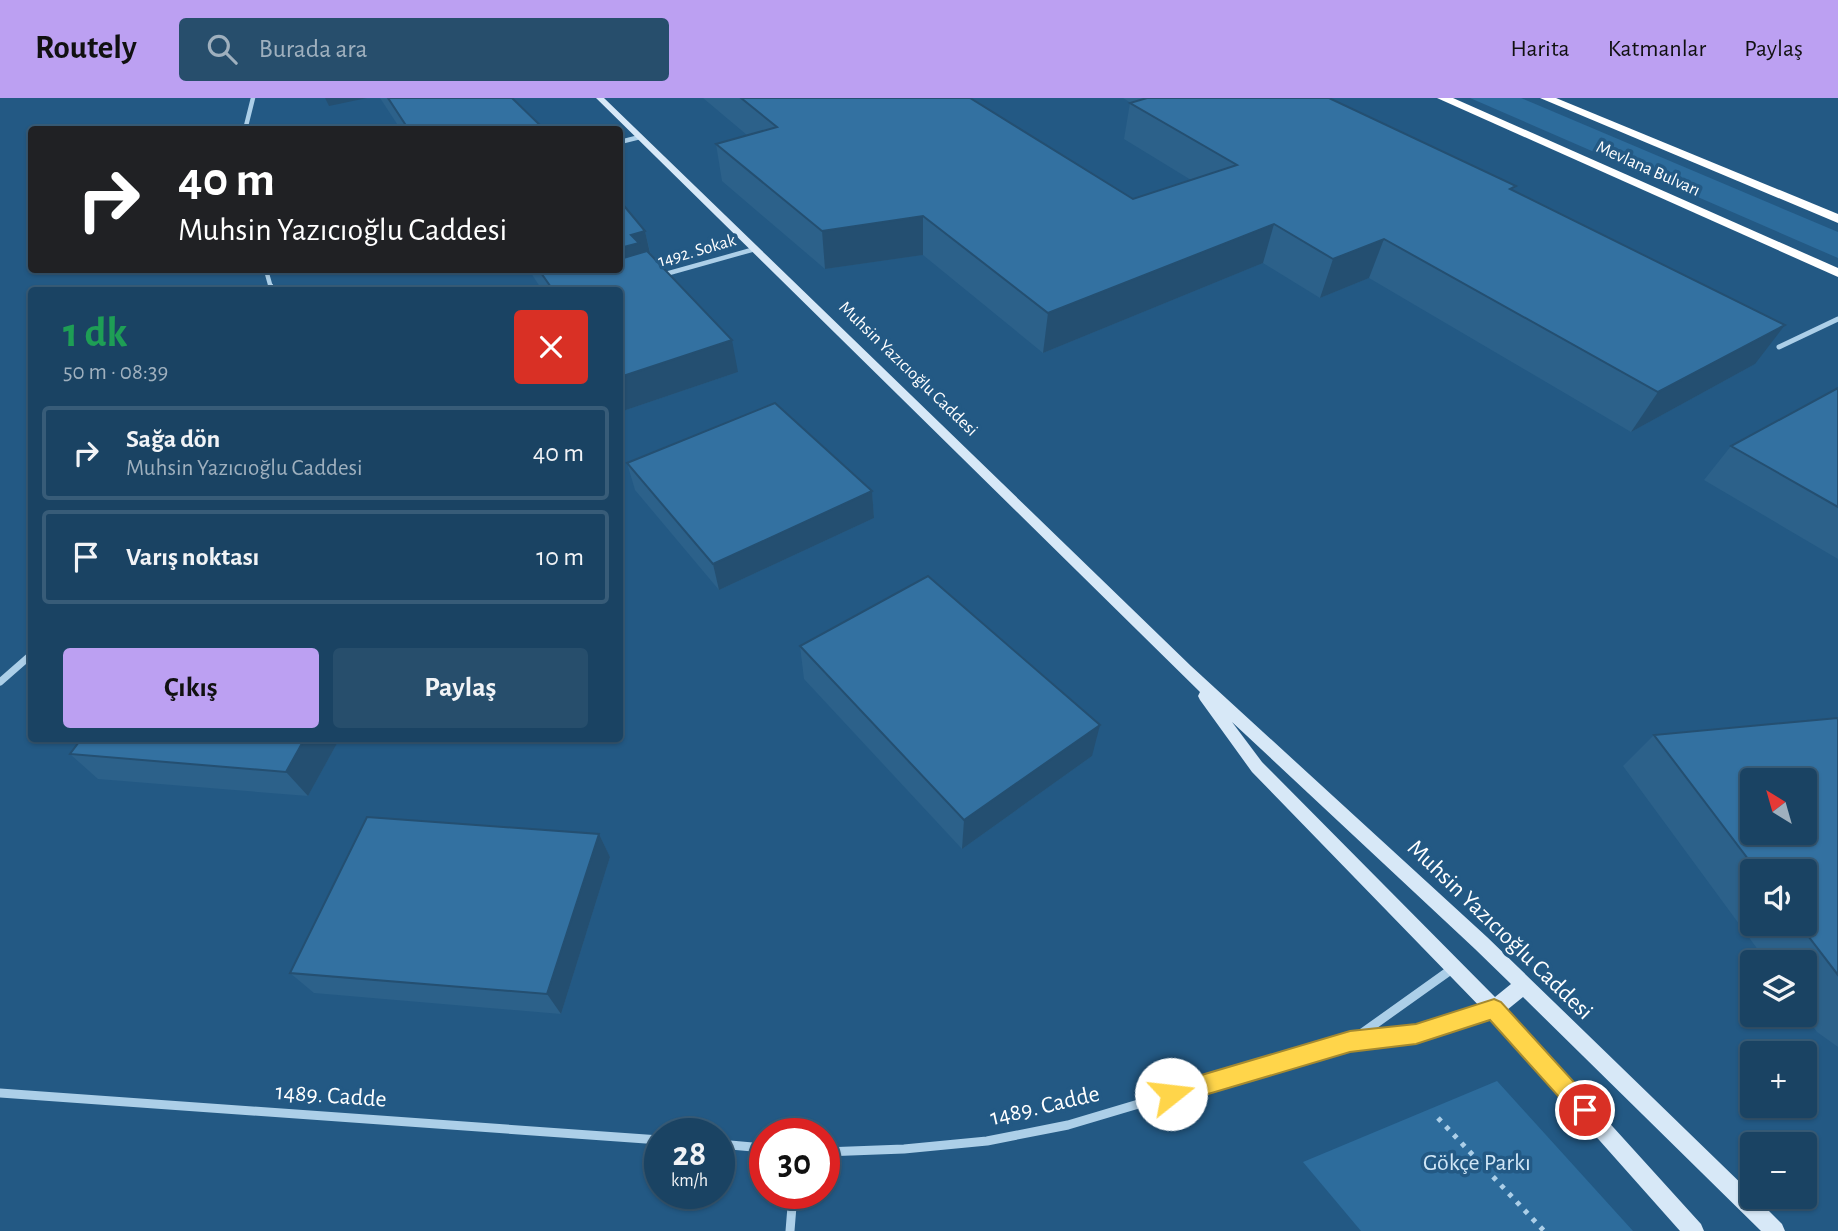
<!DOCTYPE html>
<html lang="tr">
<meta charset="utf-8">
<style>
body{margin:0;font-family:"Alegreya Sans",sans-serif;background:#274e6c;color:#f1f3f6;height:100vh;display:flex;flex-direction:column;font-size:26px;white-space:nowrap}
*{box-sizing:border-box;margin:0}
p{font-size:23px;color:#9fb0be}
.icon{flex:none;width:38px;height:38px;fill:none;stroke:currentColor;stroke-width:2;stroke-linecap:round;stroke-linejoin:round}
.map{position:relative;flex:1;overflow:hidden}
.panel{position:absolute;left:28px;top:189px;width:595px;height:455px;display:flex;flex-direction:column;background:#1a4363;border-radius:7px;box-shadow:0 2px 5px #0004,0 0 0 2px #385c78}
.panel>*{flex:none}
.hud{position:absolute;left:28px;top:28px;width:595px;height:147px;border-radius:7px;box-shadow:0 2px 5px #0004,0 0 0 2px #385c78;background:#202124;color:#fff;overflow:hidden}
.needle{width:46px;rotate:323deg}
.tools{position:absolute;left:1740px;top:670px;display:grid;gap:14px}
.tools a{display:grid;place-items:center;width:77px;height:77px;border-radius:7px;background:#1a4363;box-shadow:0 2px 5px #0004,0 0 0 2px #385c78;font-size:35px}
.speed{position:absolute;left:644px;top:1020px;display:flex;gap:14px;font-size:35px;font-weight:700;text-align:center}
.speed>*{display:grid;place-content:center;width:91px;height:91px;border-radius:50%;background:#1a4363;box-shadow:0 2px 5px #0004,0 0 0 2px #385c78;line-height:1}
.speed small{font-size:18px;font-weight:400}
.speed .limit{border:10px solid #d22;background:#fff;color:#111}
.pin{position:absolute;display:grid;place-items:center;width:60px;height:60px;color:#fff;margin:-30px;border:4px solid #fff;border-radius:50%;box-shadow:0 2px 7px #0007}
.me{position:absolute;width:77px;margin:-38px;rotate:74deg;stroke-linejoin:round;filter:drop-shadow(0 0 5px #0008)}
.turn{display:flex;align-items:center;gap:24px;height:147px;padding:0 35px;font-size:32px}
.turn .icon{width:91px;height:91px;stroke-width:2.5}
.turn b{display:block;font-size:49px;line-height:60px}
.round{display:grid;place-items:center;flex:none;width:74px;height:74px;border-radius:7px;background:#274e6c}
.summary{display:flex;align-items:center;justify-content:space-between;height:119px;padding:0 35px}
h1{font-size:42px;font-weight:700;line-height:52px;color:#1e9e55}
.primary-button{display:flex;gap:14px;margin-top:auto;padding:14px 35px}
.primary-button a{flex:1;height:80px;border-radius:7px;background:#bca0f2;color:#111;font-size:28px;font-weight:700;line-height:80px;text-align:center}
.primary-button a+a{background:#274e6c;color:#f1f3f6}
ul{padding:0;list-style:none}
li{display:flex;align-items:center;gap:21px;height:94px;margin:0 14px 10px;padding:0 21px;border:4px solid #385c78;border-radius:7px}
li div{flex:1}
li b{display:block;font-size:26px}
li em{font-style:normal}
header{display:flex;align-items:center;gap:42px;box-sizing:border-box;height:98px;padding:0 35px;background:#bca0f2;color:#111}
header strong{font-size:33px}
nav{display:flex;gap:38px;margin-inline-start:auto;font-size:24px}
.search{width:490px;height:63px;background:#274e6c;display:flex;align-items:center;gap:18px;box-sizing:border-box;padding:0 24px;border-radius:7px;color:#9fb0be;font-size:26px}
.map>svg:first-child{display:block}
.green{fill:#2d6c9c}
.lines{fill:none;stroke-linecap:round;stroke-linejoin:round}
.path{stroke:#accfe8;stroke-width:5;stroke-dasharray:4.5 7;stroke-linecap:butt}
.street-far3{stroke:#accfe8;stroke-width:4.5}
.street-far2{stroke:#accfe8;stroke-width:5}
.street-far1{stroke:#accfe8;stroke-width:7}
.street{stroke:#accfe8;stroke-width:9}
.secondary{fill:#d7e8f7;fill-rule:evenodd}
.highway{fill:#fff;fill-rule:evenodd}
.wall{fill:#2c618a;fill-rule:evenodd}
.shaded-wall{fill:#244f71}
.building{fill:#3371a1;stroke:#244f71;stroke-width:2;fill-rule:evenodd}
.route{fill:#ffd54a;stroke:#a68a30;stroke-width:2}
.labels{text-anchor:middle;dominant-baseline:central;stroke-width:7;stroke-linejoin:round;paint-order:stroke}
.far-street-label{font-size:18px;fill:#fff;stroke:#235984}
.near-street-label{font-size:24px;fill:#fff;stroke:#235984}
.near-park-label{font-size:24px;fill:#d0e6f6;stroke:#235984}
</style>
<header>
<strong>Routely</strong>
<div class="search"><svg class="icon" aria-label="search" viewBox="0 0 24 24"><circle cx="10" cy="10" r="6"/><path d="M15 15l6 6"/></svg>Burada ara</div>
<nav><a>Harita</a><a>Katmanlar</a><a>Paylaş</a></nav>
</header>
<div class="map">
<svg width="1838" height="1133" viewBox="0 0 1838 1133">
<rect width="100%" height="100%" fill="#235984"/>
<g class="green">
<path d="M1470,0H1521L1838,134V160Z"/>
<path d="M1497,983L1633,1133H1361L1303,1064Z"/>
</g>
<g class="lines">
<path class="path" d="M1438,1020L1544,1133"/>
<g class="street-far3">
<path d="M245,32L253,0"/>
<path d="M620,44L640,39"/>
<path d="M266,172L271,190"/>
<path d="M662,177L755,151"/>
</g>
<g class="street-far2">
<path d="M271,188L272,192"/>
<path d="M1779,249L1838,221"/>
</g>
<path class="street-far1" d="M0,584L32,556"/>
<g class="street">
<path d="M1351,943L1452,871"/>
<path d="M0,995L660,1042"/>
<path d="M719,1046L765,1050"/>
<path d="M824,1054L904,1051L987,1043L1068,1027L1350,943L1416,936L1491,912"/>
<path d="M790,1133L793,1096"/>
</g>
<path class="secondary" d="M596,0H604L1191,568L1487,839L1752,1096V1099H1755L1782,1126L1785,1133H1761L1523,899L1507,912L1701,1126L1704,1133H1680L1488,917L1252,674L1200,602L1198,598L1200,594ZM1232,624L1475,851L1511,886L1495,899L1262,664Z"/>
<g class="highway">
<path d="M1437,0H1453L1838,170V179Z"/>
<path d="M1540,0H1556L1838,116V125Z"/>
</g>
</g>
<g class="wall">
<path d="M380,0H512L545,32H401Z"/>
<path d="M703,0H970L1133,101L1191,82L1124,41L1130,5H1131L1123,0H1329L1514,93L1755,266L1631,334L1369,180L1320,200L1263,165L1043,255L923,157L825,171L722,83L716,46L747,37Z"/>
<path d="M645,133L651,157L738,274L620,314V192H542L529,172H620Z"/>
<path d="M1838,290V461L1704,382L1731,348Z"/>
<path d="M627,365L872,393L874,420L719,492L635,392Z"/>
<path d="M800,548L1092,658L962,751L804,581Z"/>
<path d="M1838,620V949L1817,934L1804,916V864H1767L1623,668L1654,637ZM1752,774H1804V826H1752Z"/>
<path d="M340,640L308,698L98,681L70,656Z"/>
<path d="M599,736L610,759L561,916L314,895L290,875Z"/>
</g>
<g class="shaded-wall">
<path d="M325,0H367L329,8Z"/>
<path d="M923,118V157L825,171L822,133Z"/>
<path d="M1274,126L1263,165L1043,255L1048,215Z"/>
<path d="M645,133L652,164L620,172V150L631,137Z"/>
<path d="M1384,141L1369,180L1320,200L1333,161Z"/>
<path d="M1785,227L1755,266L1631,334L1658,294Z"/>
<path d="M732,242L738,274L620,314V279Z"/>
<path d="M872,393L874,420L719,492L713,466Z"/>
<path d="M1100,627L1092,658L962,751L964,722Z"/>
<path d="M305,640H340L308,698L286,674Z"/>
<path d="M599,736L610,759L561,916L547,896Z"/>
</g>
<g class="building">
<path d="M388,0H512L545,32H409Z"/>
<path d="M741,0H970L1133,101L1237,67L1130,5L1147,0H1329L1516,88L1510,91L1785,227L1658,294L1384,141L1333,161L1274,126L1048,215L923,118L822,133L716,46L777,29Z"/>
<path d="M620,103L645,133L631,137L639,145L620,150Z"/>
<path d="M647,153L732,242L620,279V192H553L539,172H620V161Z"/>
<path d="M1838,290V409L1731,348Z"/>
<path d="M775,305L872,393L713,466L627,365Z"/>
<path d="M928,478L1100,627L964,722L800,548Z"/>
<path d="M1838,620V877L1799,826H1804V774H1758L1654,637ZM1752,682H1804V735H1752Z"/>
<path d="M82,640H305L286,674L70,656Z"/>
<path d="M367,719L599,736L547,896L290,875Z"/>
</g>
<path class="route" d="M1494,901L1501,904L1592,1004L1596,1012L1592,1019L1585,1023L1577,1019L1490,922L1416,946L1350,954L1171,1007L1163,1004L1160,996L1163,989L1171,986L1350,933L1416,926Z"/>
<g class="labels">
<g class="far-street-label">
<text transform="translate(1648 71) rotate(24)">Mevlana Bulvarı</text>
<text transform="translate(697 153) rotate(-16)">1492. Sokak</text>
<text transform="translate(908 271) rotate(44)">Muhsin Yazıcıoğlu Caddesi</text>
</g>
<g class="near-street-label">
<text transform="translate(1500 832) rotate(44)">Muhsin Yazıcıoğlu Caddesi</text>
<text transform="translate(331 998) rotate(4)">1489. Cadde</text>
<text transform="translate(1045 1008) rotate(-13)">1489. Cadde</text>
</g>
<g class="near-park-label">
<text x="1477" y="1065">Gökçe Parkı</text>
</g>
</g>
</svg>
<div class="tools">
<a><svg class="needle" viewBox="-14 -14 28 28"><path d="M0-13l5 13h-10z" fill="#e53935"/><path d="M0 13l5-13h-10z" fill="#9fb0be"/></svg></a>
<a><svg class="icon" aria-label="sound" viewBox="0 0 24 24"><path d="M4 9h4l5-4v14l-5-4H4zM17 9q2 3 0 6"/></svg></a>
<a><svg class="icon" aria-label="layers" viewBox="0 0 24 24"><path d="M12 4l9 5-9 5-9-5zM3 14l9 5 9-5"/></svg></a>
<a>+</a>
<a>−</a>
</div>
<div class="speed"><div>28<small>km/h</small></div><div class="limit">30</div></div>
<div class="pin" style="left:1585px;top:1012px;background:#d93025"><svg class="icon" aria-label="arrive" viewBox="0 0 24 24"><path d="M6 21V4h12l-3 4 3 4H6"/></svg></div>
<svg class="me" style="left:1171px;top:996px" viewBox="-20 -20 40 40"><circle r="19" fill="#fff"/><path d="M0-13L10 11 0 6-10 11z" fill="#ffd54a"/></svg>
<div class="hud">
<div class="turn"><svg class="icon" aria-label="right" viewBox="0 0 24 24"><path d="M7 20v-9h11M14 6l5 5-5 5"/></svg><div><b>40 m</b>Muhsin Yazıcıoğlu Caddesi</div></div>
</div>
<section class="panel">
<div class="summary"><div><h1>1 dk</h1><p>50 m · 08:39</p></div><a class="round" style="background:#d93025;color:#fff"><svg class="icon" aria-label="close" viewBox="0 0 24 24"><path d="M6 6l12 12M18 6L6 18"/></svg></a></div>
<ul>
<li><svg class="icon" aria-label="right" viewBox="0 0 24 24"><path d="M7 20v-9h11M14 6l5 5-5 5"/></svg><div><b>Sağa dön</b><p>Muhsin Yazıcıoğlu Caddesi</p></div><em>40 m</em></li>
<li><svg class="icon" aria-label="arrive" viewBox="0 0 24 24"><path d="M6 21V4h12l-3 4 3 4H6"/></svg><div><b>Varış noktası</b></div><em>10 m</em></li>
</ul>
<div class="primary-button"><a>Çıkış</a><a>Paylaş</a></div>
</section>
</div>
